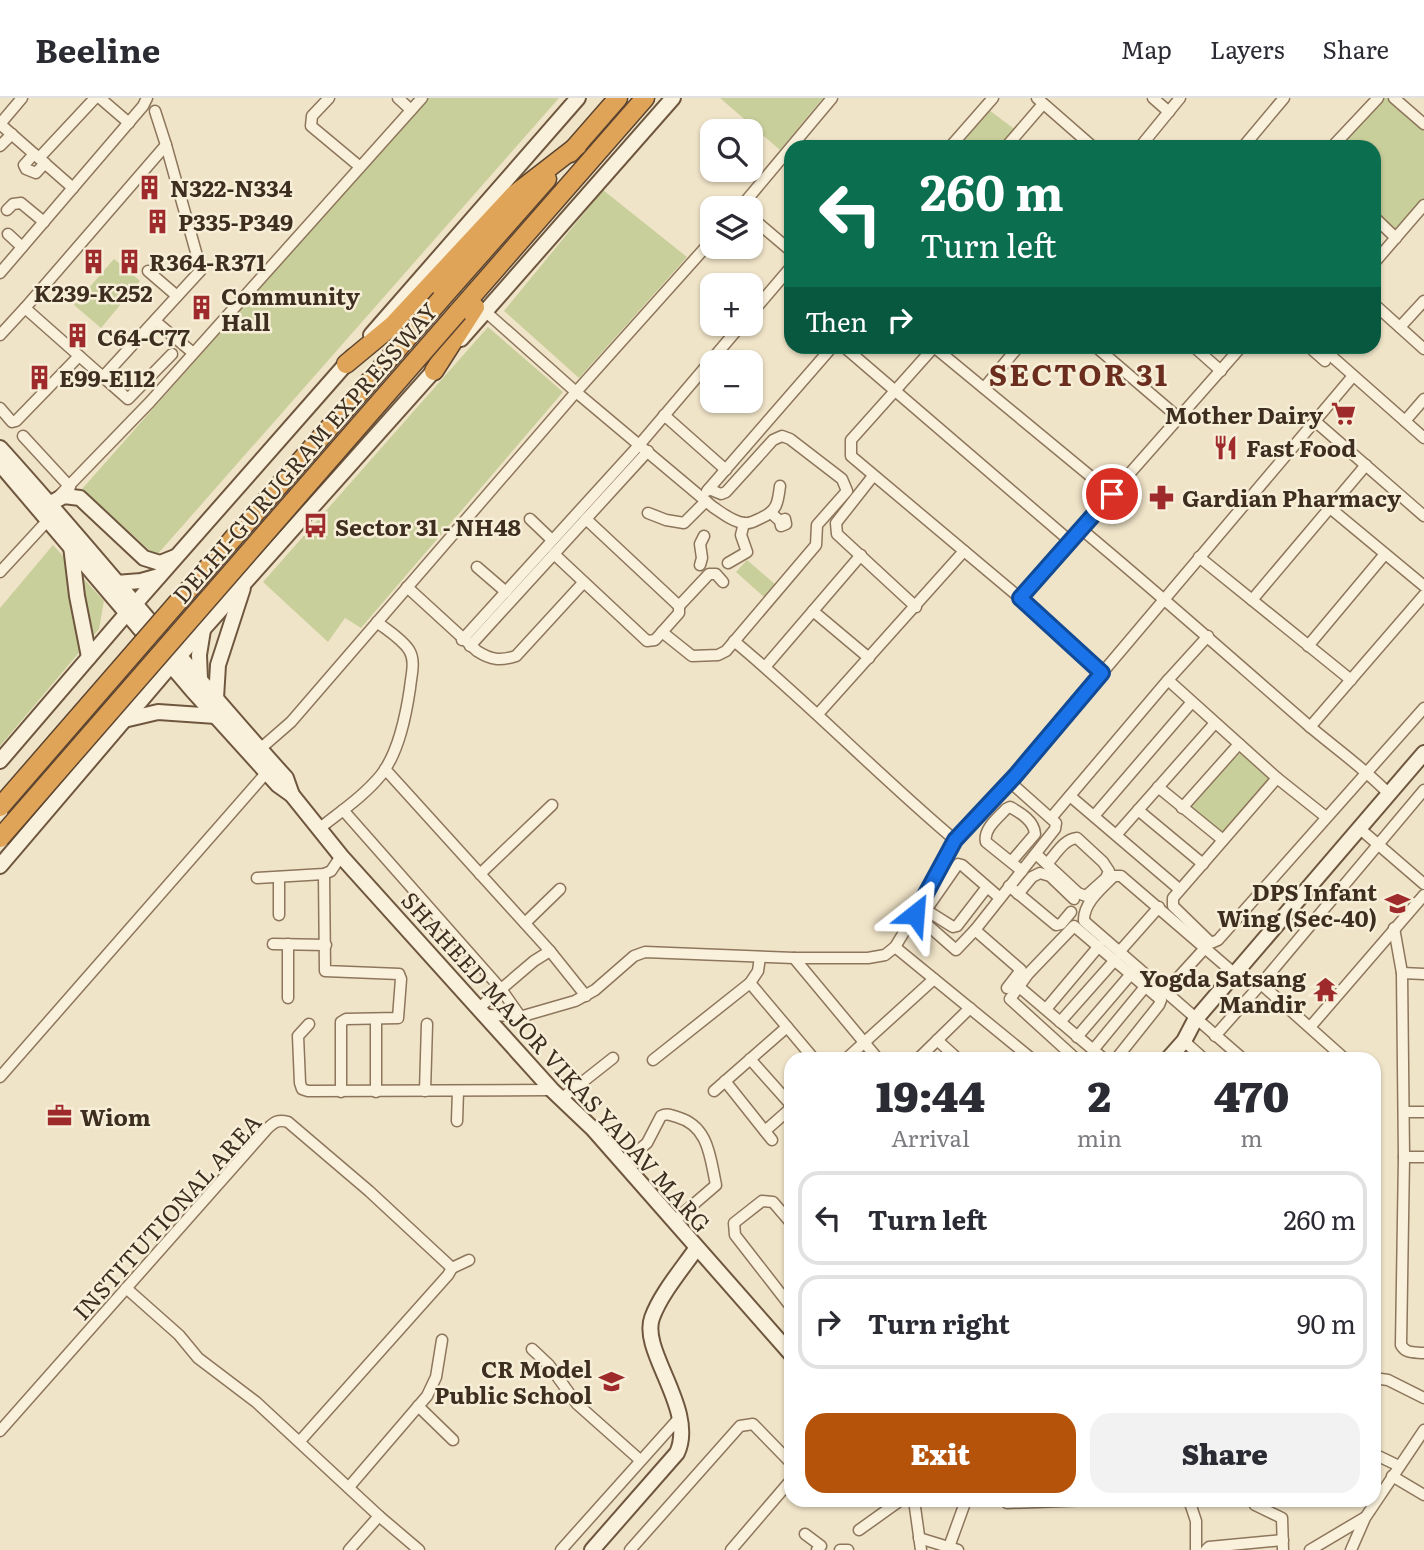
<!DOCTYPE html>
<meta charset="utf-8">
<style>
body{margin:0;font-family:Literata,serif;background:#f2f2f3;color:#2b2b33;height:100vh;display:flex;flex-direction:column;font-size:26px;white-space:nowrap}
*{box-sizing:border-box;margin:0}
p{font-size:23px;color:#7c7c81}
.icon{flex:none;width:38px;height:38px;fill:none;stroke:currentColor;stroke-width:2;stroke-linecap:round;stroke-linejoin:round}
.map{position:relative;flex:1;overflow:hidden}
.sheet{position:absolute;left:784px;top:954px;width:597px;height:455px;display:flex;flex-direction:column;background:#fff;border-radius:21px;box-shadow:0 2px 5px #0004}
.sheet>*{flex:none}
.guide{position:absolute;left:784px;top:42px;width:597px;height:214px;border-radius:21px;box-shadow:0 2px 5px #0004;background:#0b6e4f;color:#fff;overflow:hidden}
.tools{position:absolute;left:700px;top:21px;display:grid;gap:14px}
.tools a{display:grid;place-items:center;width:63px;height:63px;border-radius:14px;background:#fff;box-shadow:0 2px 5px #0004;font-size:35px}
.pin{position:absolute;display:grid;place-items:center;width:60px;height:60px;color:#fff;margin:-30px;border:4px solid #fff;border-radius:50%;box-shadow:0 2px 7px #0007}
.me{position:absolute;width:77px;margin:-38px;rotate:28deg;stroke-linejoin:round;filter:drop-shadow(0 0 5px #0008)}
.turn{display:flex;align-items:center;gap:24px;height:147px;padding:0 21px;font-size:32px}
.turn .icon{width:91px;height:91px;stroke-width:2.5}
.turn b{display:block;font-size:49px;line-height:60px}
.then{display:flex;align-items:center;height:66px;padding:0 21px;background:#0003;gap:14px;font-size:26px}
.eta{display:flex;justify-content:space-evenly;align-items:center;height:119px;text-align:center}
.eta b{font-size:42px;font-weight:800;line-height:49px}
.action{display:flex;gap:14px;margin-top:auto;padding:14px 21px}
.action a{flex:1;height:80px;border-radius:21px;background:#b45309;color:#fff;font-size:28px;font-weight:800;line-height:80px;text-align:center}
.action a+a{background:#f2f2f3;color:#2b2b33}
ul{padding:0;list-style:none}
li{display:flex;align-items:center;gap:21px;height:94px;margin:0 14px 10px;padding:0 7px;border:4px solid #e1e1e2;border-radius:21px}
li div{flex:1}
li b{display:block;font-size:26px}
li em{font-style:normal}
header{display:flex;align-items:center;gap:42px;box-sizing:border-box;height:98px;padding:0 35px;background:#fff;border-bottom:2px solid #e1e1e2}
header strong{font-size:33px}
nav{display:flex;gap:38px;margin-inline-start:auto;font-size:24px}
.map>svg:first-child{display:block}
.green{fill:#c9cf9b}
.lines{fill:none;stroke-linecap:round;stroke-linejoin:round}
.street-casing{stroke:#8d765c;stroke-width:13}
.secondary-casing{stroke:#6f573f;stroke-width:18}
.highway-casing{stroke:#5b4430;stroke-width:21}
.street{stroke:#faf1dc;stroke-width:10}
.secondary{stroke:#faf1dc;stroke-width:14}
.highway{stroke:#e0a458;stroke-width:18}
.highway-bridge-casing{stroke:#5b4430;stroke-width:21;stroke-linecap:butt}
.highway-bridge{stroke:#e0a458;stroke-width:18}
.route-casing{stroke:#114b97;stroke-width:18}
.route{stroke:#1a73e8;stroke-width:12}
.labels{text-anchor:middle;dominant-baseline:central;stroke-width:5;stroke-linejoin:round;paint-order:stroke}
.poi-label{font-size:23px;font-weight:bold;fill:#3d2e20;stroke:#f7eed8;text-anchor:start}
.street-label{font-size:23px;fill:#3d2e20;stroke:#f7eed8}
.district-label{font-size:30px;font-weight:bold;letter-spacing:2px;fill:#6b2e1e;stroke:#f7eed8}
</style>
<header>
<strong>Beeline</strong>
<nav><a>Map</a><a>Layers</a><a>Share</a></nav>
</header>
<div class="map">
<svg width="1424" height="1452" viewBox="0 0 1424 1452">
<rect width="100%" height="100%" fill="#f0e4c8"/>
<g class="green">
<path d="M428,0H559L156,458L82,391Z"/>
<path d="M720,0H823L780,52Z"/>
<path d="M1383,0H1387L1424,32V103L1397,134L1374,113V49H1338Z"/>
<path d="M989,12L1017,33L1002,49H956Z"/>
<path d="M603,92L687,159L579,280L504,213Z"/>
<path d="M114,161L140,183L101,230L74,207Z"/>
<path d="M488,229L563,294L361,530L345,520L328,544L263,484Z"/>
<path d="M53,447L104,503L99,531L0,648V510Z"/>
<path d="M747,462L776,487L764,499L736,474Z"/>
<path d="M1240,655L1271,681L1222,737L1189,710Z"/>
</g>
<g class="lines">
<defs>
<g id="street">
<path d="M100,0L129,25"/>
<path d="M329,0L312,18L311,28L359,68"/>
<path d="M398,0L411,12"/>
<path d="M1037,0L1093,49"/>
<path d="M1153,0L1169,14"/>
<path d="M1394,0L1424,26"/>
<path d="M155,13L166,47"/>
<path d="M0,26L73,90"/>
<path d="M0,26L22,0"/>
<path d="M166,47L201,172L103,279L25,210Z"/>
<path d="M0,48L12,36"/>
<path d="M950,49L993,0"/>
<path d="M1006,49L1043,6"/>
<path d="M1140,49L1180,0"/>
<path d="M1243,49L1284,0"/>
<path d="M1332,49L1378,0"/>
<path d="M34,56L24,67L26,71L36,75L45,65"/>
<path d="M39,60L95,0"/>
<path d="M740,110L832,0"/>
<path d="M7,112L13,106L21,105L44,124"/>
<path d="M751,119L791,153"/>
<path d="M1374,119L1396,140"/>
<path d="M8,136L22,149"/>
<path d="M1374,165L1424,107"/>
<path d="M148,173L177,198"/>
<path d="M0,175L143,8L147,0"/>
<path d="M1374,206L1424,251"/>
<path d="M486,214L576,294L713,409C722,415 733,424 744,425C750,426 755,423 761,420C777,413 778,405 780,388"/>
<path d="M751,216L791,169"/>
<path d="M155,223L192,254"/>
<path d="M1400,229L1424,203"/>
<path d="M0,237L25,210"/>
<path d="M843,248L1070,443"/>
<path d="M935,248L851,342V358L1020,500L1102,575"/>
<path d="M1095,248L1179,320"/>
<path d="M1193,248L1221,273"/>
<path d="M1308,248L1325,263"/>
<path d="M1320,248L1424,340"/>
<path d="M934,249L1112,396"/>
<path d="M103,279L128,301L172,256"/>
<path d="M984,290L1019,248"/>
<path d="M0,310L12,324L16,323L79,258"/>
<path d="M664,317L726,372"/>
<path d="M1405,323L1424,301"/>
<path d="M1316,324L1424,418"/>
<path d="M23,338L70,389"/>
<path d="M873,378L836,425L837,436L916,509"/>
<path d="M707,393L833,248"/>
<path d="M59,398L150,304L422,0"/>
<path d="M1330,410L1424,488"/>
<path d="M648,415L666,422L684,425L706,403"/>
<path d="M771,415L780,423L781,428L786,426L785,421L780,423"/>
<path d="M530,421L552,442"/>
<path d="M1081,431C1158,495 1232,561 1308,627C1335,650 1364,670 1389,696"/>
<path d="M554,456L647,543L655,542L679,515V508L586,421"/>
<path d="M1199,459L1351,582"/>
<path d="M728,465L747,454L741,437L744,425"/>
<path d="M700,467L702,460L700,446L704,438"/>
<path d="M477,469L506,494"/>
<path d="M0,474L49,421"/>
<path d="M407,489L477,553C491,562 500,563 516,558L583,485"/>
<path d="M1020,500L1242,248"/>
<path d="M1252,502L1366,367"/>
<path d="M679,508L709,476H716L723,484"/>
<path d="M813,513L869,560"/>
<path d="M662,534L692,558L718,557L726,553L816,447L817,427L847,393L842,381L790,341L782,338L773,342L726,394L721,396L709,391"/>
<path d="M462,542L640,346L742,226"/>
<path d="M734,543C811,607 879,678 955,742"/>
<path d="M470,548L648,353"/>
<path d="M1308,548L1385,456"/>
<path d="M765,569L861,457"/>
<path d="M1168,582L1277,680L1326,719"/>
<path d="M818,616L964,453"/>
<path d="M1310,629L1424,497"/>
<path d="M260,651L291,624L576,294L712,142"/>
<path d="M385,671L550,853L586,898"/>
<path d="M1277,680L1173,800V808L1211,845L1218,842L1424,610"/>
<path d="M1158,689L1223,742"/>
<path d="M1070,698L1179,791"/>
<path d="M1182,710L1239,646"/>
<path d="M343,712L501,891L520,918"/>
<path d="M1138,712L1203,766"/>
<path d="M1094,718L1192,604"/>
<path d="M1051,720L1168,582L1208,538"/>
<path d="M320,730C340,714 364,698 381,677C399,654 406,617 410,590C411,578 416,563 409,552C402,541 387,532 377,524"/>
<path d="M1359,730L1424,786"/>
<path d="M1117,736L1215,625"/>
<path d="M1036,756L1078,795L1086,798L1106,780L1109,773L1103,764L1077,740C1064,741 1056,756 1047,766"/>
<path d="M1011,764L1035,736C1034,723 1021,715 1010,709L1006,711C998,720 983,731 986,744L1022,773"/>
<path d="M324,776L325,873L399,876L401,881L398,920L346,921L341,924V994"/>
<path d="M480,776L552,707"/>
<path d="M279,779V817"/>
<path d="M257,780L324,776L331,773L341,758"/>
<path d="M1009,788L1056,827L1061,826L1071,814"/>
<path d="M987,789L957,828L953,829L926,812L958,766L962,767L1000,800"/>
<path d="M1018,796L1032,779L1040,775L1050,778L1074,801"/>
<path d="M915,816L956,852L975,832L1055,731L1056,725L1010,684"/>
<path d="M525,825L560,791"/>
<path d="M1394,830L1402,875L1404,1059L1401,1247C1406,1256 1414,1254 1424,1255"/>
<path d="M975,832L1021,872L1007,890"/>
<path d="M273,846L326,847"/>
<path d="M895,849L1032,961"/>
<path d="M1120,853L1159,809"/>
<path d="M794,860L878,961"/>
<path d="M1402,875L1424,876"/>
<path d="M1235,876L1121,778H1114C1102,790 1083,805 1084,823L1243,961"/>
<path d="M750,885L814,961"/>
<path d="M1261,886L1345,961"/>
<path d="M1018,888L1104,961"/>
<path d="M1165,894L1206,849"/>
<path d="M288,900V846"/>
<path d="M480,909L534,863L550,853"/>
<path d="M1046,911L1099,848"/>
<path d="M487,917L523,918L575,903L595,892L634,858L645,854L794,860H868L885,857L895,849L915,816L955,742L1015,678L1353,278"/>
<path d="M1060,924L1115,862"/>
<path d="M309,926L298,938L300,985L302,991L308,993L552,992"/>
<path d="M1311,928L1424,797"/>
<path d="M1215,938L1261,886L1424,692"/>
<path d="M1077,939L1131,876"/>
<path d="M937,942L958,961"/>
<path d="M1184,943L1204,961"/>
<path d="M1093,952L1145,889"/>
<path d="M750,961L791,1007"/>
<path d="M846,961L934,881"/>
<path d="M918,961L970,910"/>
<path d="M1076,961L1010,901L1028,876L1074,828L1161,902L1159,907L1116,961"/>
<path d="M653,962L750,885L758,873L760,859"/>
<path d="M0,979L267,674"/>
<path d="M725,983L772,1042"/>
<path d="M425,993L427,926"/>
<path d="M714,993L787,929"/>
<path d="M376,994V921"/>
<path d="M561,1001L613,960"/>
<path d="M1404,1014H1424"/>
<path d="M457,1023L458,993"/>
<path d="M765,1033L791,1010"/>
<path d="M1404,1059H1424"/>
<path d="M623,1065L647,1045L661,1018C667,1015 670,1017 677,1019C709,1028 710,1059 716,1087L673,1124"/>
<path d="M791,1125L773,1104L762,1103L734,1125L735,1137L791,1209"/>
<path d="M452,1170L469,1162"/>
<path d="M126,1190L179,1237L198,1260L256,1304L379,1418L419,1452"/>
<path d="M532,1251L549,1267L577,1306L640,1362"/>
<path d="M1374,1280L1388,1282L1424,1300"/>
<path d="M418,1308L453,1342"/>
<path d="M0,1333L267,1031C274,1024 278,1021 288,1024L369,1093L452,1170L448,1177L300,1343"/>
<path d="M1374,1356L1399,1368"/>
<path d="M1392,1378L1424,1397"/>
<path d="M349,1389L427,1298L436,1279L442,1242"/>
<path d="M914,1402L921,1452"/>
<path d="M1189,1402L1196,1423V1452"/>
<path d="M1007,1405L1091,1402"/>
<path d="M1255,1407L1282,1420L1283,1452"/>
<path d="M859,1432L901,1402"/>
<path d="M805,1436L821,1448L817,1452"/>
<path d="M919,1440L958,1452"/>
<path d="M949,1449L966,1402"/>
<path d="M349,1452L379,1418"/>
<path d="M561,1452L680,1319"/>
<path d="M630,1452L740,1328L753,1326L791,1365"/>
<path d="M731,1452L791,1382"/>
<path d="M840,1452H848"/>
<path d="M1206,1452L1209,1449L1283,1442"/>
<path d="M1310,1452L1364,1420"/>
<path d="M1351,1452L1365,1420L1424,1332"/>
</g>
<g id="secondary">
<path d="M371,237L578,0"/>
<path d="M461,241L673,0"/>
<path d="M0,350C98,458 188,572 286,680L292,697"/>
<path d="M0,366L192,592L278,687L292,697L341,758L552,992L593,1031L791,1256"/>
<path d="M51,405L64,398L80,400L144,460L160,465L175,459"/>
<path d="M71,448L77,498L89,559"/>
<path d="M116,485L141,483L159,478"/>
<path d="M200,581L199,557L203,532"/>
<path d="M216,600L218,567L243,490"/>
<path d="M124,622L158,614L216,618"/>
<path d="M0,663L127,515L353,258"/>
<path d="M0,768L172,566L439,267"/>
<path d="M1168,961L1184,943L1195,922L1424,655"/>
<path d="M592,1452L677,1355C697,1312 640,1253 652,1220C660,1197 682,1171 696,1151"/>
</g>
<g id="highway">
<path d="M570,55L618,0"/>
<path d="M441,201L547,81"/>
<path d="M458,214L645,0"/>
<path d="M346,266L393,227L515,96L577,48"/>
<path d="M434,273L475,209"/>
</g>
</defs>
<use href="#street" class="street-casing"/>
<use href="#secondary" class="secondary-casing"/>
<use href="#highway" class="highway-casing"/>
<use href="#street" class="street"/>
<use href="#secondary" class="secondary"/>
<use href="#highway" class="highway"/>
<defs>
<g id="highway-bridge">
<path d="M0,709L441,201"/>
<path d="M0,740L458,214"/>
</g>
</defs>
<use href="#highway-bridge" class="highway-bridge-casing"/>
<use href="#highway-bridge" class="highway-bridge"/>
</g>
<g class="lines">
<defs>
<path id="route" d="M915,816L955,742L1015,678L1102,575L1020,500L1112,396"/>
</defs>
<use href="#route" class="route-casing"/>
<use href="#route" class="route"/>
</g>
<defs>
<symbol id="building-bare" viewBox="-9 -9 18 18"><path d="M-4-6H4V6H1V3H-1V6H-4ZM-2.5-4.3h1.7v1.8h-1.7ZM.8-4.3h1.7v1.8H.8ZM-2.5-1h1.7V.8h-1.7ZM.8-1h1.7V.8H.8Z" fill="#9e2a2b" stroke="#f7eed8" stroke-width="2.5" paint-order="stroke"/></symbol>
<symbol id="supermarket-bare" viewBox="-9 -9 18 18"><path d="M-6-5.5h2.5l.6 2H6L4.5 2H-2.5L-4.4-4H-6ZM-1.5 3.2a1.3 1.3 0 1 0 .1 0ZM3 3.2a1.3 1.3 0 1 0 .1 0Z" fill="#9e2a2b" stroke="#f7eed8" stroke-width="2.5" paint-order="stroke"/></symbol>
<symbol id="restaurant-bare" viewBox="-9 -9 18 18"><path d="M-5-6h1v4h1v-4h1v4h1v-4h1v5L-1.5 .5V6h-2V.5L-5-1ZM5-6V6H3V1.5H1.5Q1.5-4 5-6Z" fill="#9e2a2b" stroke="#f7eed8" stroke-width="2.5" paint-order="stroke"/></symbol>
<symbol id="pharmacy-bare" viewBox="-9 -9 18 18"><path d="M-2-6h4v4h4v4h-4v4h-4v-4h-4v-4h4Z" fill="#9e2a2b" stroke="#f7eed8" stroke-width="2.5" paint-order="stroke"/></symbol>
<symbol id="bus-bare" viewBox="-9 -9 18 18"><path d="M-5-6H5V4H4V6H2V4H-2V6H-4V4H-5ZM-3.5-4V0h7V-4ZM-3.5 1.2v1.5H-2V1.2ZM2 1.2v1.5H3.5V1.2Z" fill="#9e2a2b" stroke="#f7eed8" stroke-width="2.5" paint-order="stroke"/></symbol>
<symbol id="school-bare" viewBox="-9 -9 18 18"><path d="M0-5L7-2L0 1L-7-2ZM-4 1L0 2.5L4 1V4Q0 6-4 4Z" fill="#9e2a2b" stroke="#f7eed8" stroke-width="2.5" paint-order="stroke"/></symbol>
<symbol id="temple-bare" viewBox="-9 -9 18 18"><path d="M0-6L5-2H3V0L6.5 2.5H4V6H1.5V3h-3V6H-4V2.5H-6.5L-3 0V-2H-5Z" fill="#9e2a2b" stroke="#f7eed8" stroke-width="2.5" paint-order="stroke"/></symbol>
<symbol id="office-bare" viewBox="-9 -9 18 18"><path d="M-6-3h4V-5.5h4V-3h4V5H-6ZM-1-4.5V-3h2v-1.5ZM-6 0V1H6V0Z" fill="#9e2a2b" stroke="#f7eed8" stroke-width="2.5" paint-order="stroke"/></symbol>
</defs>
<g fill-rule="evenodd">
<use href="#building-bare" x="132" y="72" width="35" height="35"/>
<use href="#building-bare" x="140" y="106" width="35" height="35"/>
<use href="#building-bare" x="112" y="146" width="35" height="35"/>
<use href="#building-bare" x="76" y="146" width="35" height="35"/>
<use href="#building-bare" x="184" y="192" width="35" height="35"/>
<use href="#building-bare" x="60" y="220" width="35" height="35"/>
<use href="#building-bare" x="22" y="262" width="35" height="35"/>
<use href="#supermarket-bare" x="1326" y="298" width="35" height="35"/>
<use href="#restaurant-bare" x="1208" y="332" width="35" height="35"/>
<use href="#pharmacy-bare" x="1144" y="382" width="35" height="35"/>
<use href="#bus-bare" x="298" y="410" width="35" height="35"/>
<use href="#school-bare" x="1380" y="788" width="35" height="35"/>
<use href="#temple-bare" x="1308" y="874" width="35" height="35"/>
<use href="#office-bare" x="42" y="1000" width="35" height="35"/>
<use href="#school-bare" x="594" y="1266" width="35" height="35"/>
</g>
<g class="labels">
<g class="poi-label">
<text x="170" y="89">N322-N334</text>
<text x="178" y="123">P335-P349</text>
<text x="149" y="163">R364-R371</text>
<text x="93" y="194" text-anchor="middle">K239-K252</text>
<text x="221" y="197">Community<tspan x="221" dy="26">Hall</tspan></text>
<text x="97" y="238">C64-C77</text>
<text x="59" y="279">E99-E112</text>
<text x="1323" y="316" text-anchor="end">Mother Dairy</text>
<text x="1246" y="349">Fast Food</text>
<text x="1182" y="399">Gardian Pharmacy</text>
<text x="335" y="428">Sector 31 - NH48</text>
<text x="1377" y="793" text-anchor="end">DPS Infant<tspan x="1377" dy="26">Wing (Sec-40)</tspan></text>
<text x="1306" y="879" text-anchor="end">Yogda Satsang<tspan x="1306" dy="26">Mandir</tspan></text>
<text x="80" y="1018">Wiom</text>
<text x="592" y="1270" text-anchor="end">CR Model<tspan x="592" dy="26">Public School</tspan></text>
</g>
<g class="street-label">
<text transform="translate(304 354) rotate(-49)">DELHI-GURUGRAM EXPRESSWAY</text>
<text transform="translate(557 963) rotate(48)">SHAHEED MAJOR VIKAS YADAV MARG</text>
<text transform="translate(166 1118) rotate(-48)">INSTITUTIONAL AREA</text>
</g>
<g class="district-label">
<text x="1079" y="275">SECTOR 31</text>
</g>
</g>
</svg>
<div class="tools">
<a><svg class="icon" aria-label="search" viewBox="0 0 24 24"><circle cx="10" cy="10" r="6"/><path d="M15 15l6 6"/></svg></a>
<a><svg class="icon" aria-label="layers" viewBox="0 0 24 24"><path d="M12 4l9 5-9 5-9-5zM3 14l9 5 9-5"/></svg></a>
<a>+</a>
<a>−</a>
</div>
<div class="pin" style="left:1112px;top:396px;background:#d93025"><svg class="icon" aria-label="arrive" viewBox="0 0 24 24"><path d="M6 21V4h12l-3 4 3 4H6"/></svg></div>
<svg class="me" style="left:915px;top:816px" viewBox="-20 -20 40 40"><path d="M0-17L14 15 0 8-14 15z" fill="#1a73e8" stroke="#fff" stroke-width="4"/></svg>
<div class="guide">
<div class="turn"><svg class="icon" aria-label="left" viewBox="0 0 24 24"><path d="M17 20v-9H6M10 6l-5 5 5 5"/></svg><div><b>260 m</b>Turn left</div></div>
<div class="then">Then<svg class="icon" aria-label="right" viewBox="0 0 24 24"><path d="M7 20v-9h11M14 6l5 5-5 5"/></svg></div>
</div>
<section class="sheet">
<div class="eta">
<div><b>19:44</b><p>Arrival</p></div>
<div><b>2</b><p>min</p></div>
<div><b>470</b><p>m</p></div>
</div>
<ul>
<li><svg class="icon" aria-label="left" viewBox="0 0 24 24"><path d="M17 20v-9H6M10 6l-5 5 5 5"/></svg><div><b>Turn left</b></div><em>260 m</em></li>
<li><svg class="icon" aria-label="right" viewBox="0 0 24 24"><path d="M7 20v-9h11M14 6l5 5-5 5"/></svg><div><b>Turn right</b></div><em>90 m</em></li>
</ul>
<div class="action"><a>Exit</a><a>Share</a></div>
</section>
</div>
